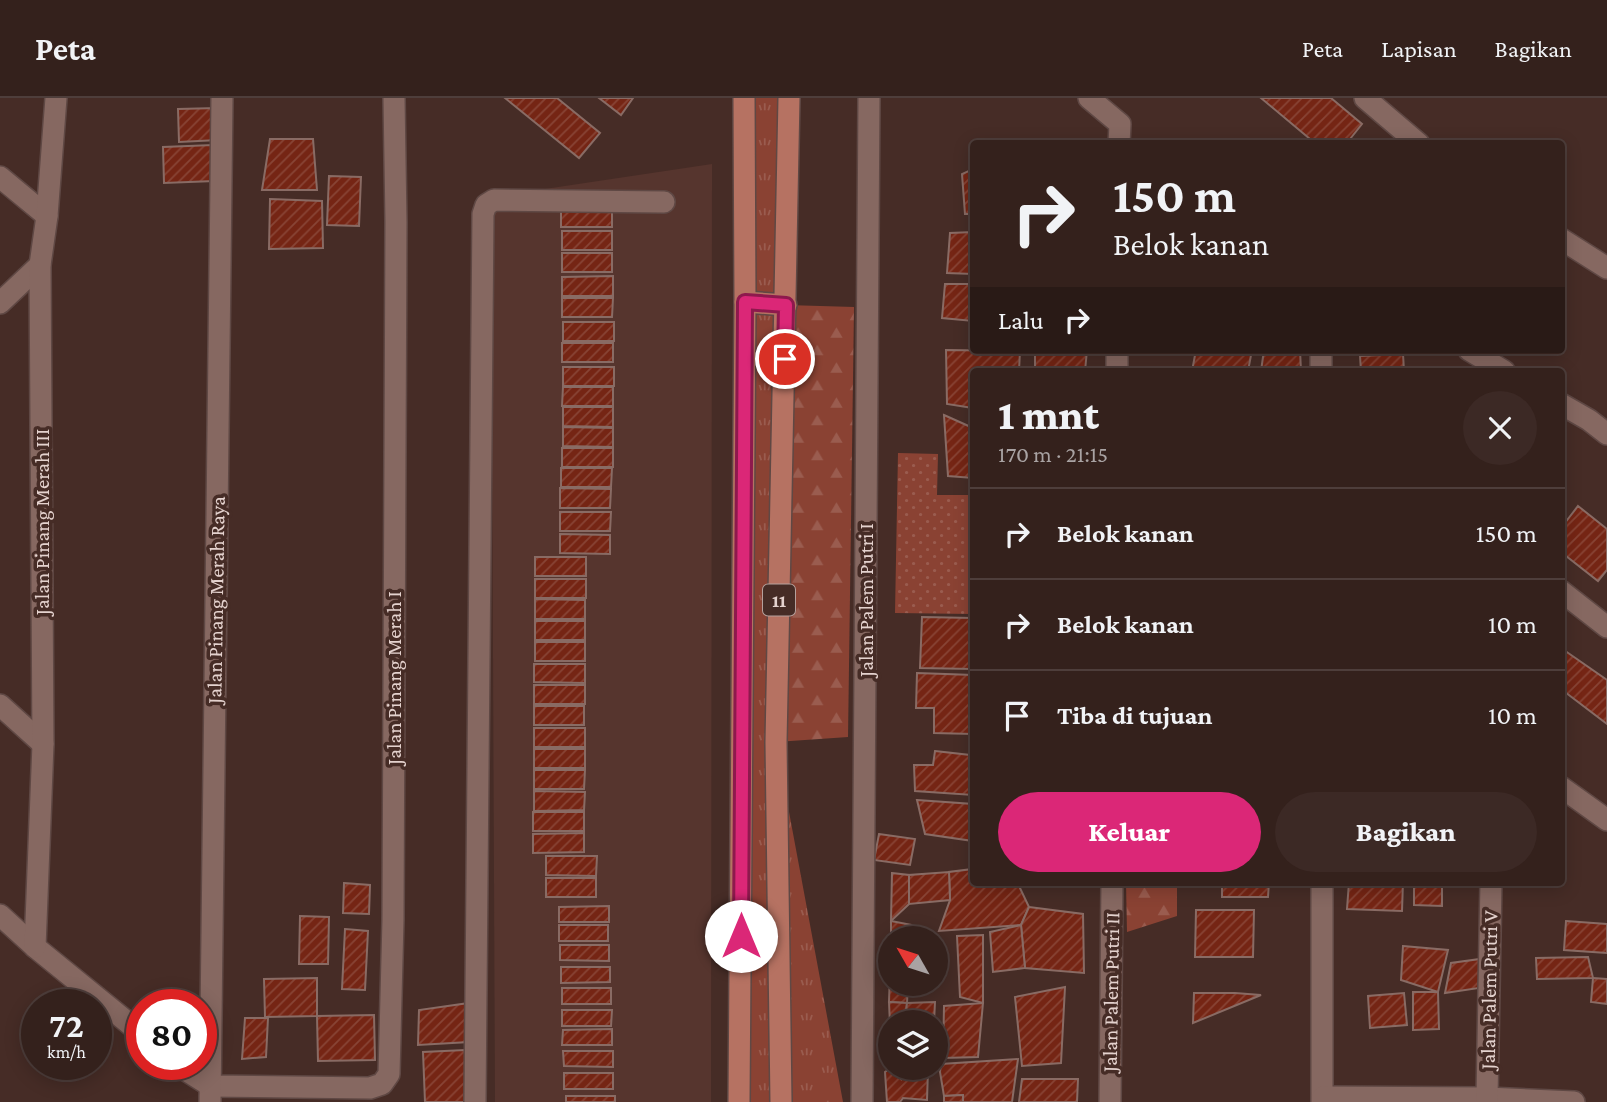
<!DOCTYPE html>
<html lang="id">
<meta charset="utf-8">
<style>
body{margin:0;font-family:"Crimson Pro",serif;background:#3c2925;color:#f1f3f6;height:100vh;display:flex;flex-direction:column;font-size:26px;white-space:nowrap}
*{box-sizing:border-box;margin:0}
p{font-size:23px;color:#a9a3a3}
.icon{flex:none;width:38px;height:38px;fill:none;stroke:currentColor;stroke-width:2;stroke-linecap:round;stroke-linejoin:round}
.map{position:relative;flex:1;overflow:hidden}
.panel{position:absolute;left:970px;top:270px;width:595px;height:518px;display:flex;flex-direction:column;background:#34211c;border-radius:7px;box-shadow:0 4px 18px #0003,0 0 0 2px #4e3e3b}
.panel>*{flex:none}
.hud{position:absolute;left:970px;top:42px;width:595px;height:214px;border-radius:7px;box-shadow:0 4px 18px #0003,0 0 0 2px #4e3e3b;background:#34211c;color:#f1f3f6;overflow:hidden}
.needle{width:46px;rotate:309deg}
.controls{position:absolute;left:878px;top:828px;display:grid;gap:14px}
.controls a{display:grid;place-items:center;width:70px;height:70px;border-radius:50%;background:#34211c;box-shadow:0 4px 18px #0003,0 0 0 2px #4e3e3b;font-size:35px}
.speed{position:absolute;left:21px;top:891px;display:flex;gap:14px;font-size:35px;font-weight:700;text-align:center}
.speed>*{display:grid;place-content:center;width:91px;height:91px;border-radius:50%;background:#34211c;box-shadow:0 4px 18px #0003,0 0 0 2px #4e3e3b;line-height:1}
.speed small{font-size:18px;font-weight:400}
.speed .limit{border:10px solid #d22;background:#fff;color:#111}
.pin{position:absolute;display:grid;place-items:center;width:60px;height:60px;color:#fff;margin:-30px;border:4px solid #fff;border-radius:50%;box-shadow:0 2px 7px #0007}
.me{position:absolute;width:77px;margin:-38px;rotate:0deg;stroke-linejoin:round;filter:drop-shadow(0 0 5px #0008)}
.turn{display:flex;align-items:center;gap:24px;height:147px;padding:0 28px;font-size:32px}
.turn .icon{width:91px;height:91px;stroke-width:2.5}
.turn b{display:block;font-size:49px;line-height:60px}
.then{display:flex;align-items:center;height:66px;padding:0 28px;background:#0003;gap:14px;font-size:26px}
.round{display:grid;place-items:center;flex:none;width:74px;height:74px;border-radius:37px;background:#3c2925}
.summary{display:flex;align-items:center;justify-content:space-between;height:119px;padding:0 28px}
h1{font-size:42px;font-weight:800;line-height:52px}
.cta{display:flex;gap:14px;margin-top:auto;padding:14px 28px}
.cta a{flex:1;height:80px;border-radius:42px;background:#db2777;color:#fff;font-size:28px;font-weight:800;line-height:80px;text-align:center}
.cta a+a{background:#3c2925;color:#f1f3f6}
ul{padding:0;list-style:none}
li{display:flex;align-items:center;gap:21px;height:91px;padding:0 28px;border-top:2px solid #4e3e3b}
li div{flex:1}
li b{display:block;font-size:26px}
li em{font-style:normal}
header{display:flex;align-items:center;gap:42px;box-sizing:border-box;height:98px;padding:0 35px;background:#34211c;border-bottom:2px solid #4e3e3b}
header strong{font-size:33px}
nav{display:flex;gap:38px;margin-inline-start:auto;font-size:24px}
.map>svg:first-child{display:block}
.built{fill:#56352e}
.grass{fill:url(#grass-tufts)}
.forest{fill:url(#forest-firs)}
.park{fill:url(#park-dots)}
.building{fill:url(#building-hatch);stroke:#896b64;stroke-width:2}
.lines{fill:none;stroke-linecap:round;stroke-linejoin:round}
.minor-casing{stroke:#5f4844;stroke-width:24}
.trunk-casing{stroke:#5f4844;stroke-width:24}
.minor{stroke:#866861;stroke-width:21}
.trunk{stroke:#b67262;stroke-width:21}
.route-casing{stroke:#8e194d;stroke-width:18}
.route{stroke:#db2777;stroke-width:12}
.labels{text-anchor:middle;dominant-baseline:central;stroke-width:7;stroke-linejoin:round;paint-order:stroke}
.shield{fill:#462c26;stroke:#b5a09c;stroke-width:2}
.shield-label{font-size:19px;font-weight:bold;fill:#e4d2ce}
.street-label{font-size:21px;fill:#e4d2ce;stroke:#462c26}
</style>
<header>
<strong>Peta</strong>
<nav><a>Peta</a><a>Lapisan</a><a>Bagikan</a></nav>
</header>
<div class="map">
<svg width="1607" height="1004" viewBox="0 0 1607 1004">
<defs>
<pattern id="grass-tufts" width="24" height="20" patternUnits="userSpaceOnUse" patternTransform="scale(1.75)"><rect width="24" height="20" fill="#8a4233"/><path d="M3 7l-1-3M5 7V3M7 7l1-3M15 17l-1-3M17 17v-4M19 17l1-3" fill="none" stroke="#9a5c4f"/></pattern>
<pattern id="forest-firs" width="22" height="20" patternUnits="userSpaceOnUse" patternTransform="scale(1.75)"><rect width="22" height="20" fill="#8a4233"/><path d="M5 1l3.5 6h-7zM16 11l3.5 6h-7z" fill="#9a5c4f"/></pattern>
<pattern id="park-dots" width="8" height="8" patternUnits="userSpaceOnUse" patternTransform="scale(1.75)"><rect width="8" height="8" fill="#8a4233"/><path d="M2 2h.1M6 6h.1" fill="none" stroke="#9a5c4f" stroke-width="1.8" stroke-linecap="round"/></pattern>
<pattern id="building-hatch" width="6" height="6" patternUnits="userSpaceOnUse" patternTransform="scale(1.75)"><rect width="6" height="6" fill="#752514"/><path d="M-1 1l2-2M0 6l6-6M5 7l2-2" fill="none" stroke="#884435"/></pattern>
</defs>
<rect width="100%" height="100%" fill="#462c26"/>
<path class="built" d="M712,66L711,1004H495L491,99Z"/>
<path class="grass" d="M746,0H789L776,644L843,1004H741Z"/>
<g class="forest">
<path d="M786,207L854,209L848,639L776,644Z"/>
<path d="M1126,784H1177V818L1127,834Z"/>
</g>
<path class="park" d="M898,355L938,356L937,397H973V516L895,515Z"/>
<g class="building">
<path d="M505,0H557L600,35L579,60Z"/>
<path d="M599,0H633L621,17Z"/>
<path d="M1261,0H1331L1362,26L1346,46H1316Z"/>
<path d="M217,10L218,42L179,44L178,11Z"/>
<path d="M270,41H313L317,92H262Z"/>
<path d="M1029,42L1088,43V46H1029Z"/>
<path d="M213,47L214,83L164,85L163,49Z"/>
<path d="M973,71V116H965L962,76Z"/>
<path d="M329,78L361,79L359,128L327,127Z"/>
<path d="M270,101L322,103L323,150L269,151Z"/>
<rect x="561" y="110" width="51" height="19"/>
<rect x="562" y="133" width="50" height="19"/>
<path d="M973,134V176L947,175L950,135Z"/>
<rect x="562" y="155" width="50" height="19"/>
<path d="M613,178V198H562V179Z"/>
<path d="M945,186H973V223L942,220Z"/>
<path d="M562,200H613L612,219H562Z"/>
<rect x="563" y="224" width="51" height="19"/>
<rect x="562" y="245" width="51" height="19"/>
<path d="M946,252L1020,253L1019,273H973V310L947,306Z"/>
<path d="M1035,252H1087L1085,273H1035Z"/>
<path d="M1196,252H1252L1248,273H1192Z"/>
<path d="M1264,252H1300L1301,273H1261Z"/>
<path d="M1403,256L1404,273H1361L1360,258Z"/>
<rect x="563" y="269" width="51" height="19"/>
<path d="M563,289H613V308H562Z"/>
<path d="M563,309H613V329L563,328Z"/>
<path d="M944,317L973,330V380L948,378Z"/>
<path d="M563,329L613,330V349L563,348Z"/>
<rect x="562" y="350" width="51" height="19"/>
<path d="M561,370H612L611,389H561Z"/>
<path d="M560,390L611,391L610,410H560Z"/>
<path d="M1578,408L1607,431V472L1598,483L1561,454V430Z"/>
<path d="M560,414H611L610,433H560Z"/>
<path d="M560,436L610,437V456L560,455Z"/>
<rect x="535" y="459" width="51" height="19"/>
<rect x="535" y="481" width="51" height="19"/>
<path d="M535,501L585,502V521H535Z"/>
<path d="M922,519L973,520V571L920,570Z"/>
<rect x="535" y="523" width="50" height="19"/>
<rect x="535" y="544" width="50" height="19"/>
<path d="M1561,550L1607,582V626L1561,591Z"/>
<path d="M534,566H585V585L534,584Z"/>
<path d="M917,575L973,577V636L934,635V610H916Z"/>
<rect x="534" y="587" width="51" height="19"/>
<rect x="534" y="608" width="50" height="19"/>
<rect x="534" y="630" width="51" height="19"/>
<rect x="534" y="651" width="51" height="19"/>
<path d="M935,653L970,657L973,675V697L915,693L914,667H933Z"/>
<path d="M534,672H585L584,691H534Z"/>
<path d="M534,693L585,694L584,712L534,713Z"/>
<path d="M917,702L973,706V743L925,736Z"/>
<rect x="533" y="714" width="51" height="19"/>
<path d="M584,735V754L533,755V736Z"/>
<path d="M879,736L915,741L910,767L874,762Z"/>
<path d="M546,758H597L596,778L546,777Z"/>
<path d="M973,771V784H1013L1019,788L1029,809L1021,827L939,833L950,802L949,774Z"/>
<path d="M949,774L950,802L909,806V777Z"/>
<path d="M892,775L909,777V806L891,823Z"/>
<rect x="546" y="780" width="50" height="19"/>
<path d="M1222,784H1269L1268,799H1222Z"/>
<path d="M1349,784H1403L1402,813L1347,811Z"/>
<path d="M1414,784H1442V808L1414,807Z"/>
<path d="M344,785L370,787L369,816L343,815Z"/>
<path d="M609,808V824H559V809Z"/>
<path d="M1029,809L1083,816L1084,875L1025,870L1021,827Z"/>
<path d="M1196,812H1254L1253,859H1195Z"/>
<path d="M300,818L329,819L328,866H299Z"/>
<path d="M891,823L912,827L911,840H891Z"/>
<path d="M1566,823L1607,826V855L1564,852Z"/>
<rect x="559" y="827" width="49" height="16"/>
<path d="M1021,827L1025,870L993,874L990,834Z"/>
<path d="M345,831L368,833L365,892L342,891Z"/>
<path d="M983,837V905L960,899L957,838Z"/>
<path d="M891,843V886H908L907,905L889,904Z"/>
<path d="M560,847H609V863L560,862Z"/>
<path d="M1403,848L1448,852L1438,894L1401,882Z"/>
<path d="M1588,859L1593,880L1537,881L1536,860Z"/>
<path d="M1480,861L1479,890L1445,895L1451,865Z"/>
<path d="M561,869H610V884L561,885Z"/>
<path d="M317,880V918L265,919L264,881Z"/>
<path d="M1593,880L1607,881V906L1591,904Z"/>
<path d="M1065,889L1061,965L1022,968L1015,899Z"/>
<rect x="562" y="890" width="49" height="16"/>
<path d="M1413,894H1438L1439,931L1413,932Z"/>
<path d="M1194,895H1235L1261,897L1193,925Z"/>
<path d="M1404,895L1407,927L1370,930L1368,898Z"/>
<path d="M889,904L907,905L905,924H891V949Z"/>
<path d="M935,904L934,924H905L907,905Z"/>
<path d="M469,905V944L418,947L419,912Z"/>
<path d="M983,905L978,959L943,960L944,908Z"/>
<path d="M562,912H612L611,928H562Z"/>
<path d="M374,917L375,962L318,963L317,918Z"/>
<path d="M245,920H268L266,959L242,961Z"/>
<path d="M612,931V947H562L563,932Z"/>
<path d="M465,952L467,1004H425L423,954Z"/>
<path d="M563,953H613V969L564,968Z"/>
<path d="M1018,961L1012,1004H963V997L944,998L940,974L941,966Z"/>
<path d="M891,970L901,981L903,974L928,972L927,1002L903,1000L900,1004H887L885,974Z"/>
<rect x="564" y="975" width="49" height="16"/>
<path d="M1022,981H1078L1077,1004H1019Z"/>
<path d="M963,997V1004H944V998Z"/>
<rect x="566" y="998" width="49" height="6"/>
</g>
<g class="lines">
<defs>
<g id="minor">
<path d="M1089,0L1120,26L1119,46"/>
<path d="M1365,0L1419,46"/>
<path d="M0,79L47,118"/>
<path d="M1561,141L1607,170"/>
<path d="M0,205L40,167"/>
<path d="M1321,252V273"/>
<path d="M1469,252L1504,273"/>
<path d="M1117,273V252"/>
<path d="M1561,306L1589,322L1607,336"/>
<path d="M1561,493L1607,529"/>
<path d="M0,607L43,646"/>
<path d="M1561,689L1607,722"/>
<path d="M1322,784V1004"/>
<path d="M0,817L35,849L142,936"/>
<path d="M35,849L43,646L40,167L47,118L56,0"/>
<path d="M176,966L211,988L370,990L382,986L389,976L393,822L396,124L394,0"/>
<path d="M1323,999L1487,1000L1574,1004"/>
<path d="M1487,1000L1491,784"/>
<path d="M210,1004L222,0"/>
<path d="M475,1004L483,116L486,107L494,102L664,104"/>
<path d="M862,1004L869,0"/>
<path d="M1110,1004L1112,784"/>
</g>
<g id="trunk">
<path d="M745,204L786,207"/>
<path d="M739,1004L745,204L744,0"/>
<path d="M781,1004L776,644L789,0"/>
</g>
</defs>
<use href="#minor" class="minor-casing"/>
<use href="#trunk" class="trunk-casing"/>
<use href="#minor" class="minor"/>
<use href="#trunk" class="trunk"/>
</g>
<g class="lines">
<defs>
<path id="route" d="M741,838L745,204L786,207L785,261"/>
</defs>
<use href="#route" class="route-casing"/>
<use href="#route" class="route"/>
</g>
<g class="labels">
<rect class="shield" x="763" y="486.5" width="32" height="31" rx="5"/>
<g class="shield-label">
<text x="779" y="502">11</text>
</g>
<g class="street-label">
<text transform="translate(42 424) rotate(-90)">Jalan Pinang Merah III</text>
<text transform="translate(216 502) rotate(-89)">Jalan Pinang Merah Raya</text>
<text transform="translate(866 502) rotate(-90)">Jalan Palem Putri I</text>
<text transform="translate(394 580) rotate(-90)">Jalan Pinang Merah I</text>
<text transform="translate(1489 892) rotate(-89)">Jalan Palem Putri V</text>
<text transform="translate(1111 894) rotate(-89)">Jalan Palem Putri II</text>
</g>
</g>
</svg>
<div class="controls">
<a><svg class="needle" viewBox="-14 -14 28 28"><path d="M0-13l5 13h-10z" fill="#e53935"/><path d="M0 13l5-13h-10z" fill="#a9a3a3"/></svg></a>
<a><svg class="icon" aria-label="layers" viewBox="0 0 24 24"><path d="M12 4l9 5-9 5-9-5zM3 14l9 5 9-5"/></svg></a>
</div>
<div class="speed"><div>72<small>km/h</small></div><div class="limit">80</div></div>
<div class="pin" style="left:785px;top:261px;background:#d93025"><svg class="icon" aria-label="arrive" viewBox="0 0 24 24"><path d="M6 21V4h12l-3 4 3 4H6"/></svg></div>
<svg class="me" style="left:741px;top:838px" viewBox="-20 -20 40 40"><circle r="19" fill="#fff"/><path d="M0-13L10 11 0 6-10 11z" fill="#db2777"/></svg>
<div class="hud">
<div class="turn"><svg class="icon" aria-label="right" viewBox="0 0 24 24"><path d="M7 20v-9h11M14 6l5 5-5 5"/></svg><div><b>150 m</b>Belok kanan</div></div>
<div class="then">Lalu<svg class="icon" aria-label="right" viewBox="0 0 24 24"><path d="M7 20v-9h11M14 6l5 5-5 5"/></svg></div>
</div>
<section class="panel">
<div class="summary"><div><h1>1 mnt</h1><p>170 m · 21:15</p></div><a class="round"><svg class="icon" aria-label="close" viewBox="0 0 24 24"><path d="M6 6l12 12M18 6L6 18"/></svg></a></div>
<ul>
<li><svg class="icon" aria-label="right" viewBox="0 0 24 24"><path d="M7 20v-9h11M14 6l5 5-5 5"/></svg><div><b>Belok kanan</b></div><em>150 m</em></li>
<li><svg class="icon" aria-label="right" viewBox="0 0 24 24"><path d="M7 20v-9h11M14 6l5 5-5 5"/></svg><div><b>Belok kanan</b></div><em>10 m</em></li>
<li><svg class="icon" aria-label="arrive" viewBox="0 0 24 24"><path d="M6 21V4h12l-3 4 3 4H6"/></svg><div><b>Tiba di tujuan</b></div><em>10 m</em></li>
</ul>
<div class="cta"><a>Keluar</a><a>Bagikan</a></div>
</section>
</div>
